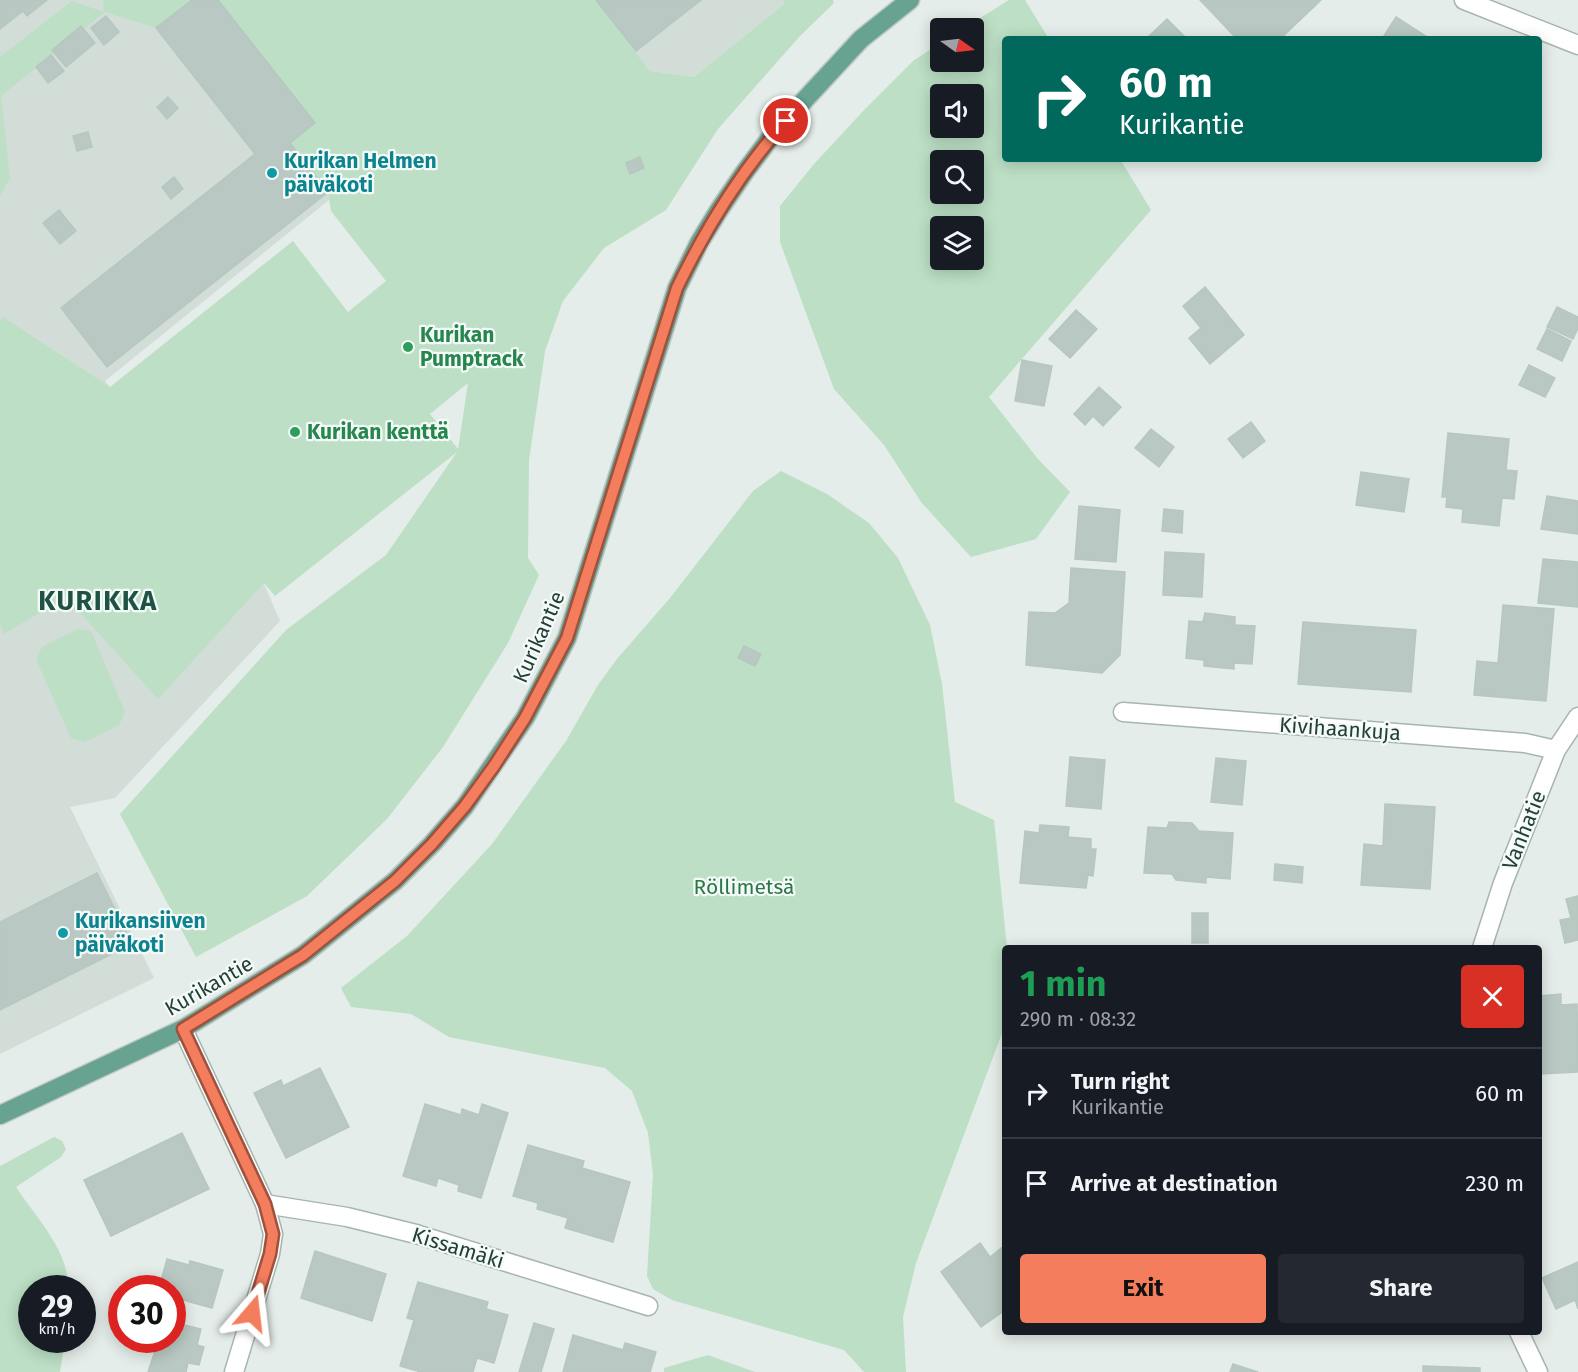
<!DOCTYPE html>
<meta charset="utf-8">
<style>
body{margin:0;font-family:"Fira Sans",sans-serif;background:#242831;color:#f1f3f6;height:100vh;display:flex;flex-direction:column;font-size:22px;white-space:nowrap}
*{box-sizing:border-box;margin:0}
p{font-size:20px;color:#9ea1a6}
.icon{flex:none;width:33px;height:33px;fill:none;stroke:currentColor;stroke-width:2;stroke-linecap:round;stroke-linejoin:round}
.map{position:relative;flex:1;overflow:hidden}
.sheet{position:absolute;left:1002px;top:945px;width:540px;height:390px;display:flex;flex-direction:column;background:#171b24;border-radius:6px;box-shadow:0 3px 15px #0003}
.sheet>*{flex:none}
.top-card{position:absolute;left:1002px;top:36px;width:540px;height:126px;border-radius:6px;box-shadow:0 3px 15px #0003;background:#00695c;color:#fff;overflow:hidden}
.needle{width:39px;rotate:104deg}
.fabs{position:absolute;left:930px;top:18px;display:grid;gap:12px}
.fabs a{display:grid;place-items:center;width:54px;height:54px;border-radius:6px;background:#171b24;box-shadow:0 3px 15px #0003;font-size:30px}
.speed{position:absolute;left:18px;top:1275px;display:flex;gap:12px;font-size:30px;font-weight:700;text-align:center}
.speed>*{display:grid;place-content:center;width:78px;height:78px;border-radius:50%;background:#171b24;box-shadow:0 3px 15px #0003;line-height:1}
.speed small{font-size:15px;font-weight:400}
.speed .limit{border:9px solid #d22;background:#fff;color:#111}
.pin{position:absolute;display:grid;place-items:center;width:51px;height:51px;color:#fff;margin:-26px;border:3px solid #fff;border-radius:50%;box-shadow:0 2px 6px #0007}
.me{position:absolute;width:66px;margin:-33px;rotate:17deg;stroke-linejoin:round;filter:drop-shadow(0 0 4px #0008)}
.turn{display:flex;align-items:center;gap:21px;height:126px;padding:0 18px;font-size:27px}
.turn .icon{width:78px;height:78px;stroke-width:2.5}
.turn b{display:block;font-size:42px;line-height:51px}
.round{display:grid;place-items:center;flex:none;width:63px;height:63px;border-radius:6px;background:#242831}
.summary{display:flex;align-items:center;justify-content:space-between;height:102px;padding:0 18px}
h1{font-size:36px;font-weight:700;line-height:45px;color:#1e9e55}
.cta{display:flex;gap:12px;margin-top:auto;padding:12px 18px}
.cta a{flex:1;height:69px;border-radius:6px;background:#f37d5c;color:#111;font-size:24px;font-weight:700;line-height:69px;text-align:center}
.cta a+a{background:#242831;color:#f1f3f6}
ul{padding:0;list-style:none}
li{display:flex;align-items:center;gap:18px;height:90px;padding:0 18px;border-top:2px solid #363941}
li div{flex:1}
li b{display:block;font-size:22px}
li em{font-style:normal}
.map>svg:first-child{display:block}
.built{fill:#d2ddd8}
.green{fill:#bcdfc5;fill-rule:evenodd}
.building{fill:#b9c8c2;stroke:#b6c7c0;stroke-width:1.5}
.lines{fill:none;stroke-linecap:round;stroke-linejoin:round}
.minor-casing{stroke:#a6b5b0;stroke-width:21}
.major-casing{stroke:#c1c9c7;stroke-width:21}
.minor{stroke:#fff;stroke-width:18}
.major{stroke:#68a392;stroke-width:18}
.route-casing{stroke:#9e513c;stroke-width:15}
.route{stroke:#f37d5c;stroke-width:10}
.culture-dot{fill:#0f9aa8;stroke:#f4faf7;stroke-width:2}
.leisure-dot{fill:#2e9e5b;stroke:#f4faf7;stroke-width:2}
.labels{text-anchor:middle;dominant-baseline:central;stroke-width:4.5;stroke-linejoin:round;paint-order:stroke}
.culture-label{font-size:21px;font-weight:bold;fill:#0d838f;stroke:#f4faf7;text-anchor:start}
.leisure-label{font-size:21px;font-weight:bold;fill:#27864d;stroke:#f4faf7;text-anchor:start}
.street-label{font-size:21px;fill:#233f37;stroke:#f4faf7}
.park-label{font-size:21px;fill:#2c7747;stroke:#f4faf7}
.district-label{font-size:27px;font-weight:bold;letter-spacing:1.5px;fill:#1e5244;stroke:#f4faf7}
</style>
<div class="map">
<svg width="1578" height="1372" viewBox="0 0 1578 1372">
<rect width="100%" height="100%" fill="#e4ede9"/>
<g class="built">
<path d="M0,0H221L340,152L334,196L105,381L264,584L280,621L115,798L70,807L154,978L0,1054Z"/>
<path d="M596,0H784V4L694,77L650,71Z"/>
</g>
<g class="green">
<path d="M103,0H192L156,28L105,12L1,96L10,178L0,196V57L72,1L104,12Z"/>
<path d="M218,0H596L650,71L694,77L784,4V0H833L834,3L800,36L718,129L666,210L604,248L563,301L545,351L529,460L528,558L539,575L508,643L443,747L387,819L307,896L196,957L120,814L286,630L386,555L457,452L275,596L264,583L158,699L66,597L4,634L0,624V320L3,317L110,387L293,241L348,312L386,281L331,211L328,192L290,143L315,122ZM468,383L458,450V449L430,414Z"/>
<path d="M1009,0H1025L1049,39H1005V159H1120L1151,210L989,397L1038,459L1070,492L1036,539L971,557L921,502L884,445L834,389L780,242V206L814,164L866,108L913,61L940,43V62H974V28H964ZM940,94H974V128H940ZM940,160H974V194H940ZM940,226H974V260H940Z"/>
<path d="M781,471L827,494L869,523L898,558L930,625L942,684L955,802L994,820L1007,948H1005V1025L916,1263L903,1317L906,1372H864L844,1350L672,1300L653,1289L647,1276L653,1175L648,1133L632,1091L605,1068L449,1037L411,1014L351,1007L341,988L407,936L492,844L566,741L598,685L617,659L670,598L753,491Z"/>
<path d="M78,629L91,631L125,712L119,725L85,742L71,738L36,659L42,647Z"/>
<path d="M54,1137L62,1141L66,1149L61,1157L16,1187C36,1218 69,1250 68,1288H32V1340H65L60,1372H0V1166Z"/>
<path d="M708,1355L755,1372H664V1368Z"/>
</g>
<g class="building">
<path d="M0,0H47L27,16L23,11L0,29Z"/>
<path d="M192,0H218L315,123L290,143L328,192L107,367L61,308L255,154L156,28Z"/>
<path d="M596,0H701L636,51Z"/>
<path d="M1200,0H1321L1280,39H1237Z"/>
<path d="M106,16L119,32L104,45L91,28Z"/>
<path d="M1396,17L1430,39H1382Z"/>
<path d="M1167,19L1187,39H1146Z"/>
<path d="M81,26L95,43L66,67L52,50Z"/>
<path d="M51,55L64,71L48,83L36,67Z"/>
<path d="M168,97L178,108L167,119L157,107Z"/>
<path d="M88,132L92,147L77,151L73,136Z"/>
<path d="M640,157L644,168L630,174L626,163Z"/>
<path d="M174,177L183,189L171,199L162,187Z"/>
<path d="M59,210L76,231L60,244L43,223Z"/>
<path d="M1205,287L1244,335L1210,364L1189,338L1201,328L1183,306Z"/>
<path d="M1557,307L1578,317V328L1573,339L1547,327Z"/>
<path d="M1076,310L1097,329L1070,358L1049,339Z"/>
<path d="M1547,329L1571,341L1562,361L1537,349Z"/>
<path d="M1022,360L1052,366L1044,406L1015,401Z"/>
<path d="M1529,365L1555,378L1545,397L1519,385Z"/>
<path d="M1099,387L1121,407L1103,426L1093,416L1085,425L1074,414Z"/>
<path d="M1251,422L1265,441L1243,458L1228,439Z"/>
<path d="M1151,429L1174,447L1159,467L1135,448Z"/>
<path d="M1448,433L1509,439L1506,470L1517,471L1514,499L1502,498L1499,526L1462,522L1463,509L1446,507L1447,497H1442Z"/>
<path d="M1361,472L1409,479L1404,512L1356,505Z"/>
<path d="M1547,496L1578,501V534L1541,529Z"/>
<path d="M1079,506L1120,510L1116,562L1075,559Z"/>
<path d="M1164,509L1183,511L1182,533L1162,531Z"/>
<path d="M1165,552L1204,554L1202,597L1163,595Z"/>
<path d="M1543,559L1578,562V607L1538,603Z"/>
<path d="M1071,568L1125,572L1120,655L1102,673L1026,665L1029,612L1055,613L1069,603Z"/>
<path d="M1503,605L1554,609L1546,701L1474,695L1477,661L1498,663Z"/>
<path d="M1205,613L1235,617V625L1255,626L1252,664L1234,663V669L1204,666V660L1186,658L1189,621L1203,622Z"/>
<path d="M1303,622L1416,630L1411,692L1298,684Z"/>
<path d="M744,646L761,654L755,666L738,658Z"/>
<path d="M1070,757L1105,760L1101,809L1066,806Z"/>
<path d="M1216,758L1246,761L1242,805L1211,802Z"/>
<path d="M1385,804L1435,807L1430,889L1361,885L1364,844L1383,846Z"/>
<path d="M1169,822L1192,823L1199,831L1233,833L1230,879L1206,877V883L1176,880L1172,874L1144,873L1148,827L1167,828Z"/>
<path d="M1040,825L1069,827L1068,837L1091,839V849H1096L1093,876L1088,875L1086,888L1020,883L1025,831L1039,833Z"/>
<path d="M1275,864L1303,867L1302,883L1274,880Z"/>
<path d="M97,873L132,944L0,1010V922Z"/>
<path d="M1578,896V940L1565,943L1560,920L1571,918L1566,899Z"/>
<rect x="1192" y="913" width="16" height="30"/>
<path d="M1561,994V1005L1577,1004L1578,1072L1539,1074V996Z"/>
<path d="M320,1068L349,1127L286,1158L254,1093L281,1080L283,1086Z"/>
<path d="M425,1104L461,1115L462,1109L479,1115L482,1104L508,1113L481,1198L458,1191L459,1185L438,1178L436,1186L403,1176Z"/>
<path d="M182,1133L209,1189L111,1236L84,1180Z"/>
<path d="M528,1145L584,1161L582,1168L630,1182L613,1242L565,1228L568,1218L537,1209L538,1203L513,1196Z"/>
<path d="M980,1243L990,1257L1005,1245V1310L981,1327L941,1272Z"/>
<path d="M315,1251L386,1274L372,1321L301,1298Z"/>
<path d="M167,1259L189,1265L190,1261L223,1270L212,1308L172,1297V1288H159Z"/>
<path d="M1578,1262V1309L1575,1300L1556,1309L1542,1278Z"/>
<path d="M418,1282L488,1302L486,1309L508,1315L494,1363L477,1358L473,1372H421L400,1366L414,1320L407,1318Z"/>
<path d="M172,1322L201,1329L197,1345L204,1347L199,1365L188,1363L186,1372H148L155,1351L141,1346L143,1340H172Z"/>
<path d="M534,1323L554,1329L541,1372H519Z"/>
<path d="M573,1335L623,1350L625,1343L656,1352L650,1372H563Z"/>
<path d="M1233,1364L1258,1372H1230Z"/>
<path d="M1423,1366L1480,1368V1372H1423Z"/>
</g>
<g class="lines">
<defs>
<g id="minor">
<path d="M1464,0L1578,45"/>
<path d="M1123,712L1525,743L1556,750"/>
<path d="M1482,948L1503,883L1556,750L1578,717"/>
<path d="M183,1029L265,1204L273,1234L270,1254L234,1372"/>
<path d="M265,1204L347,1217L416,1234L648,1306"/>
<path d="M1519,1332L1538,1372"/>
</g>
<path id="major" d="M0,1115L183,1029L303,955L395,881L432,844L465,806L525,718L567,638L677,288L699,243L719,210L744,173L774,133L861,39L910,0"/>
</defs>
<use href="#minor" class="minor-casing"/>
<use href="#major" class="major-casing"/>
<use href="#minor" class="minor"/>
<use href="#major" class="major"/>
</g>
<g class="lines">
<defs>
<path id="route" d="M252,1313L270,1254L273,1234L265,1204L183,1029L303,955L395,881L432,844L465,806L494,766L525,718L567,638L677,288C706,228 741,171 786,121"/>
</defs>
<use href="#route" class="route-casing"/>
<use href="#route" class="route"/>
</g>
<g class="culture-dot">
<circle cx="272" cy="173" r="6"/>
<circle cx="63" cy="933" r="6"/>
</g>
<g class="leisure-dot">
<circle cx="408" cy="347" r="6"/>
<circle cx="295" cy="432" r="6"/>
</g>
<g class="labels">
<g class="culture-label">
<text x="284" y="161">Kurikan Helmen<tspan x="284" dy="24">päiväkoti</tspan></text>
<text x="75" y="921">Kurikansiiven<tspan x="75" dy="24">päiväkoti</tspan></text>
</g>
<g class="leisure-label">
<text x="420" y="335">Kurikan<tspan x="420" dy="24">Pumptrack</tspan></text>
<text x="307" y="432">Kurikan kenttä</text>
</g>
<g class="street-label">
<text transform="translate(539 637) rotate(-66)">Kurikantie</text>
<text transform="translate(1340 729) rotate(4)">Kivihaankuja</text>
<text transform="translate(1524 830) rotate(-68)">Vanhatie</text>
<text transform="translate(209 986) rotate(-30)">Kurikantie</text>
<text transform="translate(458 1248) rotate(17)">Kissamäki</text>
</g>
<g class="park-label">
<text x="744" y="887">Röllimetsä</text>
</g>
<g class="district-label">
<text x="98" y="601">KURIKKA</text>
</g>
</g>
</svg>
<div class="fabs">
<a><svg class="needle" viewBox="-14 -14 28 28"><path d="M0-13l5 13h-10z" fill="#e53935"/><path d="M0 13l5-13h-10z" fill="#9ea1a6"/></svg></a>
<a><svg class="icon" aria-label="sound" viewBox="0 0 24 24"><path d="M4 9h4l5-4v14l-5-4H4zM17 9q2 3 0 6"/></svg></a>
<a><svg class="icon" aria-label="search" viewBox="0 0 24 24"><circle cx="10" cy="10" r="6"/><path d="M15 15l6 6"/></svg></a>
<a><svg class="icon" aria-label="layers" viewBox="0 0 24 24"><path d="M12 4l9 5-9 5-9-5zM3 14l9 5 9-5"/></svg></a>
</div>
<div class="speed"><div>29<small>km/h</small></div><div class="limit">30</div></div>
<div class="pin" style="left:786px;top:121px;background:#d93025"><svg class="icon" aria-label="arrive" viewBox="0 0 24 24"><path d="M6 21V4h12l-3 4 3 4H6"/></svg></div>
<svg class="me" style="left:252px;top:1313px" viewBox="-20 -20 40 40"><path d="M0-17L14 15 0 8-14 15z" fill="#f37d5c" stroke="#fff" stroke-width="4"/></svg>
<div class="top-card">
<div class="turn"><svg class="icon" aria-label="right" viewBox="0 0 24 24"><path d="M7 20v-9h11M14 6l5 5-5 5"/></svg><div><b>60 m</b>Kurikantie</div></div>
</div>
<section class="sheet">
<div class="summary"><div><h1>1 min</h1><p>290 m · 08:32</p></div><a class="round" style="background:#d93025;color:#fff"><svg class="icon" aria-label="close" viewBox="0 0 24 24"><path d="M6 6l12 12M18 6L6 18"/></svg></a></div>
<ul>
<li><svg class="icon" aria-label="right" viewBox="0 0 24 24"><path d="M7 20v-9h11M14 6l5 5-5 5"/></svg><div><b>Turn right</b><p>Kurikantie</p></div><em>60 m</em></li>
<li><svg class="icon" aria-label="arrive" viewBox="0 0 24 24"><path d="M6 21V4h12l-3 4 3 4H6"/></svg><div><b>Arrive at destination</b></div><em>230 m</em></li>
</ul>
<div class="cta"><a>Exit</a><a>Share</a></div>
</section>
</div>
